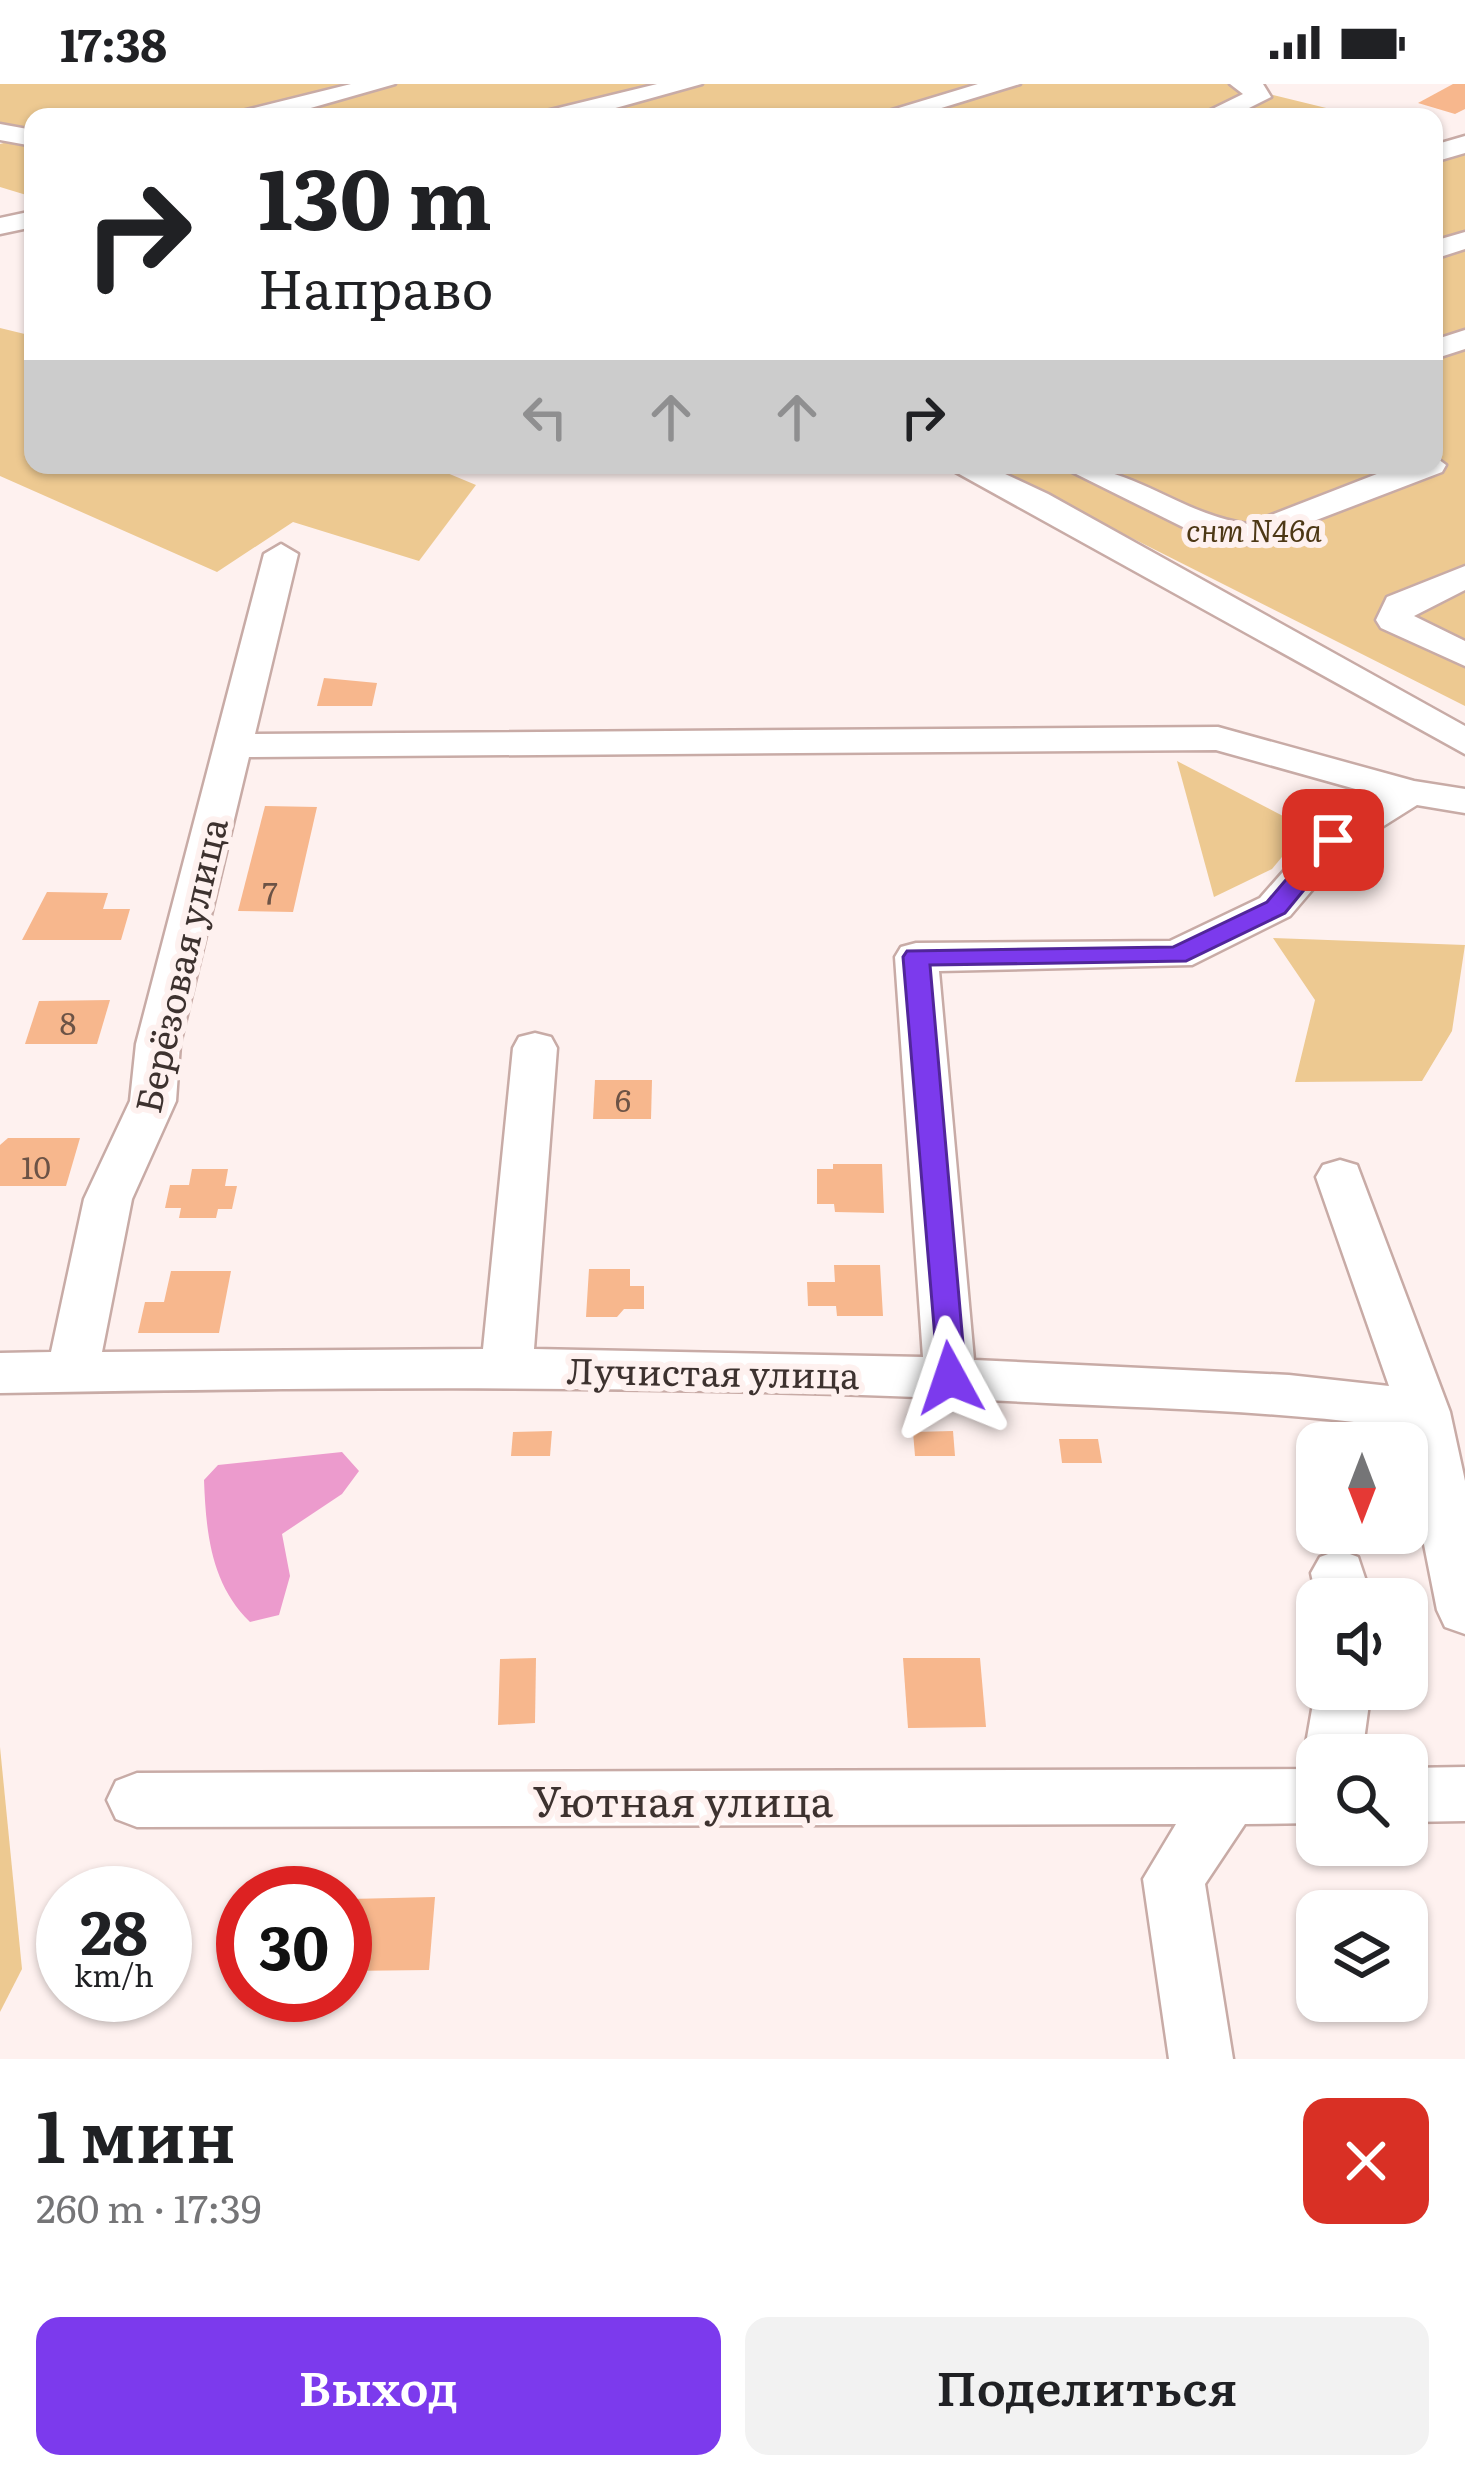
<!DOCTYPE html>
<html lang="ru">
<meta charset="utf-8">
<style>
body{margin:0;font-family:Literata,serif;background:#f2f2f2;color:#202124;height:100vh;display:flex;flex-direction:column;font-size:45px;white-space:nowrap}
*{box-sizing:border-box;margin:0}
p{font-size:39px;color:#757577}
.icon{flex:none;width:66px;height:66px;fill:none;stroke:currentColor;stroke-width:2;stroke-linecap:round;stroke-linejoin:round}
.map{position:relative;height:1975px;overflow:hidden}
.panel{display:flex;flex-direction:column;background:#fff;flex:1}
.panel>*{flex:none}
.banner{position:absolute;left:24px;top:24px;width:1419px;height:366px;border-radius:24px;box-shadow:0 3px 9px #0004;background:#fff;color:#202124;overflow:hidden}
.needle{width:78px;rotate:180deg}
.controls{position:absolute;left:1296px;top:1338px;display:grid;gap:24px}
.controls a{display:grid;place-items:center;width:132px;height:132px;border-radius:24px;background:#fff;box-shadow:0 3px 9px #0004;font-size:60px}
.speed{position:absolute;left:36px;top:1782px;display:flex;gap:24px;font-size:60px;font-weight:700;text-align:center}
.speed>*{display:grid;place-content:center;width:156px;height:156px;border-radius:50%;background:#fff;box-shadow:0 3px 9px #0004;line-height:1}
.speed small{font-size:30px;font-weight:400}
.speed .limit{border:18px solid #d22;background:#fff;color:#111}
.pin{position:absolute;display:grid;place-items:center;width:102px;height:102px;color:#fff;margin:-51px;border-radius:24px;box-shadow:0 6px 18px #0006}
.me{position:absolute;width:132px;margin:-66px;rotate:355deg;stroke-linejoin:round;filter:drop-shadow(0 0 9px #0008)}
.turn{display:flex;align-items:center;gap:42px;height:252px;padding:0 36px;font-size:54px}
.turn .icon{width:156px;height:156px;stroke-width:2.5}
.turn b{display:block;font-size:84px;line-height:102px}
.lanes{display:flex;align-items:center;height:114px;padding:0 36px;background:#0003;justify-content:center;gap:60px;direction:ltr}
.lanes .off{opacity:.35}
.round{display:grid;place-items:center;flex:none;width:126px;height:126px;border-radius:24px;background:#f2f2f2}
.head{display:flex;align-items:center;justify-content:space-between;height:204px;padding:0 36px}
h1{font-size:72px;font-weight:600;line-height:90px}
.primary-button{display:flex;gap:24px;margin-top:auto;padding:24px 36px}
.primary-button a{flex:1;height:138px;border-radius:24px;background:#7c3aed;color:#fff;font-size:48px;font-weight:600;line-height:138px;text-align:center}
.primary-button a+a{background:#f2f2f2;color:#202124}
.status{display:flex;justify-content:space-between;align-items:center;height:84px;padding:0 60px;background:#fff;direction:ltr}
.status svg{height:33px;fill:currentColor}
.map>svg:first-child{display:block}
.green{fill:#edc991}
.water{fill:#ec9bcd}
.building{fill:#f7b78d}
.lines{fill:none;stroke-linecap:round;stroke-linejoin:round}
.minor-casing{stroke:#c8aba6;stroke-width:5}
.minor{fill:#fff;fill-rule:evenodd}
.route{fill:#7c3aed;stroke:#51269a;stroke-width:3}
.labels{text-anchor:middle;dominant-baseline:central;stroke-width:12;stroke-linejoin:round;paint-order:stroke}
.far-park-label{font-size:30px;font-style:italic;fill:#4d3815;stroke:#fef1ef}
.number-label{font-size:30px;fill:#6c5346}
.street-label{font-size:36px;fill:#3d322f;stroke:#fef1ef}
.near-street-label{font-size:42px;fill:#3d322f;stroke:#fef1ef}
</style>
<div class="status"><b>17:38</b><svg viewBox="0 0 49 12"><path d="M0 12V9h3v3zM5 12V6h3v6zM10 12V3h3v9zM15 12V0h3v12zM26 1h20v11H26zM47 4h2v5h-2z"/></svg></div>
<div class="map">
<svg width="1465" height="1975" viewBox="0 0 1465 1975">
<rect width="100%" height="100%" fill="#fef1ef"/>
<g class="green">
<path d="M0,0H1228L1363,33H33V46L0,41Z"/>
<path d="M19,55L33,60V113L0,103V60Z"/>
<path d="M1434,59L1456,67L1465,64V622L987,381H1434Z"/>
<path d="M0,244L33,252V381H428L476,401L419,477L293,438L217,488L0,392Z"/>
<path d="M1177,677L1306,744L1272,785L1214,813Z"/>
<path d="M1273,854L1465,861L1452,947L1422,997L1295,998L1315,916Z"/>
<path d="M0,1663L22,1885L0,1928Z"/>
</g>
<path class="water" d="M342,1368L359,1387L342,1410L282,1450L290,1492L279,1531L250,1538C211,1500 206,1449 204,1396L218,1381Z"/>
<g class="building">
<path d="M1453,0H1465V25L1455,30L1418,19Z"/>
<path d="M324,594L377,599L372,622H317Z"/>
<path d="M265,722L317,723L293,828L238,827Z"/>
<path d="M47,808L108,809L103,825H130L121,856H22Z"/>
<path d="M110,916L97,960H25L39,917Z"/>
<path d="M595,996H652L651,1035H593Z"/>
<path d="M8,1054H80L66,1102H0V1061Z"/>
<path d="M833,1080H882L884,1129L835,1128L834,1120H817V1085H833Z"/>
<path d="M192,1085H228L225,1102H237L232,1125H218L216,1134H179L181,1124H165L170,1101H189Z"/>
<path d="M834,1181H880L883,1232H837L836,1222H808L807,1198H835Z"/>
<path d="M589,1185H630V1202H644V1225H624L617,1233H586Z"/>
<path d="M171,1187H231L219,1249H138L145,1218H164Z"/>
<path d="M552,1347L550,1372H511L513,1348Z"/>
<path d="M953,1347L955,1372H915L913,1348Z"/>
<path d="M1059,1355H1098L1102,1379H1062Z"/>
<path d="M536,1574L535,1639L498,1641L500,1575Z"/>
<path d="M903,1574H980L986,1643L908,1644Z"/>
<path d="M435,1813L429,1886L345,1887L350,1815Z"/>
</g>
<g class="lines">
<defs>
<g id="minor">
<path d="M351,0H395L279,33H234L238,28Z"/>
<path d="M657,0H702L583,33H538L542,28Z"/>
<path d="M978,0H1020L912,33H869Z"/>
<path d="M1230,0H1263L1271,13L1231,33H1196L1243,10Z"/>
<path d="M0,40L33,46V62L0,56Z"/>
<path d="M1465,52V69L1434,78V61Z"/>
<path d="M33,127V143L0,150V134Z"/>
<path d="M1465,148V165L1434,175V157Z"/>
<path d="M1465,246V265L1434,275V256Z"/>
<path d="M1434,372L1446,381L1442,388L1251,461L1201,452L1058,381C1136,381 1175,429 1248,440L1400,381H1434Z"/>
<path d="M943,381H986L1048,410L1465,642V670Z"/>
<path d="M281,460L298,470L255,650L1218,643L1414,697L1465,705V729L1417,721L1347,765L1290,832L1192,881L939,887L974,1276L1289,1291L1389,1302L1316,1093L1323,1081L1340,1076L1357,1081L1450,1328L1465,1397V1550L1445,1543L1437,1526L1401,1344L1379,1341C1262,1326 1144,1324 1026,1318C684,1300 342,1303 0,1309V1269L51,1268L84,1115L130,1017L136,960L264,470ZM1216,666L1377,711L1319,747L1260,814L1170,857L916,859L901,863L895,873L923,1273L534,1265L557,964L551,953L535,949L519,953L513,964L483,1265L102,1268L132,1115L176,1017L180,960L249,673Z"/>
<path d="M1465,482V506L1414,532L1465,557V582L1381,544L1376,536L1387,513Z"/>
<path d="M1339,1466L1358,1473L1372,1515L1317,1517L1311,1489L1320,1473Z"/>
<path d="M1317,1597V1605H1371L1362,1671H1317V1739L1245,1740L1205,1800L1233,1975H1169L1143,1795L1176,1740L137,1743L116,1735L107,1716L116,1697L137,1689L1310,1685L1304,1671Z"/>
<path d="M1465,1683V1737L1407,1738V1684Z"/>
</g>
</defs>
<use href="#minor" class="minor-casing"/>
<use href="#minor" class="minor"/>
</g>
<path class="route" d="M1333,749L1345,756L1285,829L1186,877L930,881L966,1294L950,1306L939,1302L903,873L907,867L1173,863L1267,818L1324,751Z"/>
<g class="labels">
<g class="far-park-label">
<text x="1254" y="445">снт N46а</text>
</g>
<g class="number-label">
<text x="270" y="808">7</text>
<text x="68" y="938">8</text>
<text x="623" y="1015">6</text>
<text x="36" y="1082">10</text>
</g>
<g class="street-label">
<text transform="translate(179 881) rotate(-77)">Берёзовая улица</text>
<text transform="translate(713 1287) rotate(1)">Лучистая улица</text>
</g>
<g class="near-street-label">
<text x="683" y="1715">Уютная улица</text>
</g>
</g>
</svg>
<div class="controls">
<a><svg class="needle" viewBox="-14 -14 28 28"><path d="M0-13l5 13h-10z" fill="#e53935"/><path d="M0 13l5-13h-10z" fill="#757577"/></svg></a>
<a><svg class="icon" aria-label="sound" viewBox="0 0 24 24"><path d="M4 9h4l5-4v14l-5-4H4zM17 9q2 3 0 6"/></svg></a>
<a><svg class="icon" aria-label="search" viewBox="0 0 24 24"><circle cx="10" cy="10" r="6"/><path d="M15 15l6 6"/></svg></a>
<a><svg class="icon" aria-label="layers" viewBox="0 0 24 24"><path d="M12 4l9 5-9 5-9-5zM3 14l9 5 9-5"/></svg></a>
</div>
<div class="speed"><div>28<small>km/h</small></div><div class="limit">30</div></div>
<div class="pin" style="left:1333px;top:756px;background:#d93025"><svg class="icon" aria-label="arrive" viewBox="0 0 24 24"><path d="M6 21V4h12l-3 4 3 4H6"/></svg></div>
<svg class="me" style="left:950px;top:1294px" viewBox="-20 -20 40 40"><path d="M0-17L14 15 0 8-14 15z" fill="#7c3aed" stroke="#fff" stroke-width="4"/></svg>
<div class="banner">
<div class="turn"><svg class="icon" aria-label="right" viewBox="0 0 24 24"><path d="M7 20v-9h11M14 6l5 5-5 5"/></svg><div><b>130 m</b>Направо</div></div>
<div class="lanes"><svg class="icon off" aria-label="left" viewBox="0 0 24 24"><path d="M17 20v-9H6M10 6l-5 5 5 5"/></svg><svg class="icon off" aria-label="ahead" viewBox="0 0 24 24"><path d="M12 20V5M6 11l6-6 6 6"/></svg><svg class="icon off" aria-label="ahead" viewBox="0 0 24 24"><path d="M12 20V5M6 11l6-6 6 6"/></svg><svg class="icon" aria-label="right" viewBox="0 0 24 24"><path d="M7 20v-9h11M14 6l5 5-5 5"/></svg></div>
</div>
</div>
<section class="panel">
<div class="head"><div><h1>1 мин</h1><p>260 m · 17:39</p></div><a class="round" style="background:#d93025;color:#fff"><svg class="icon" aria-label="close" viewBox="0 0 24 24"><path d="M6 6l12 12M18 6L6 18"/></svg></a></div>
<div class="primary-button"><a>Выход</a><a>Поделиться</a></div>
</section>
